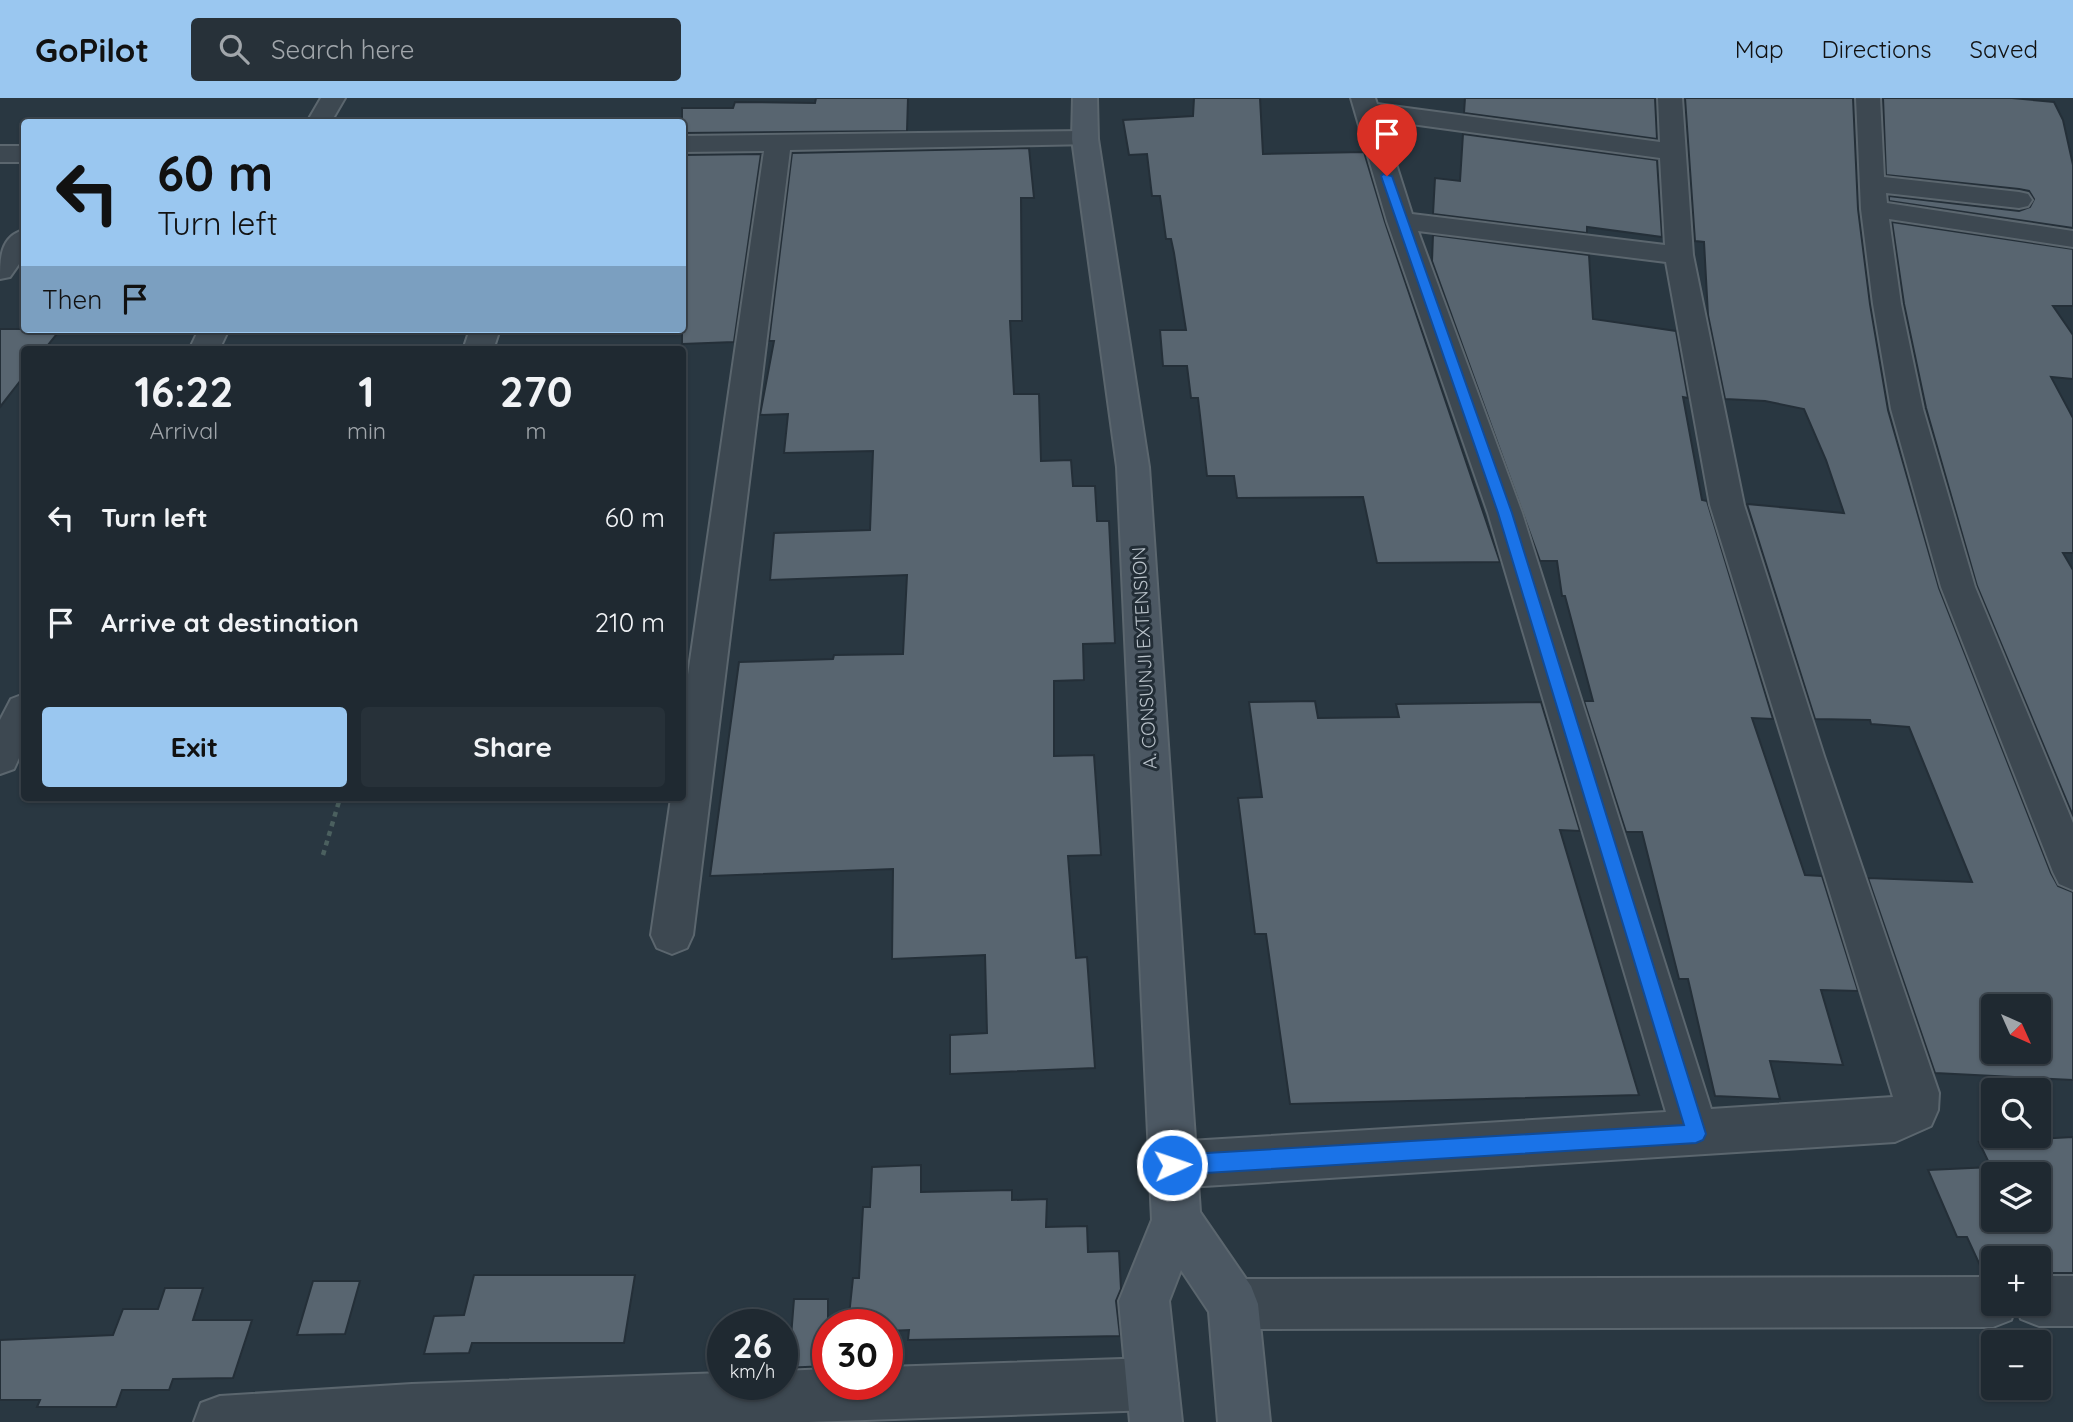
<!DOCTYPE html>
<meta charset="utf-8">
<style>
body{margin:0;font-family:Quicksand,sans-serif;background:#273139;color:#f1f3f6;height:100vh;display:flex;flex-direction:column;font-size:26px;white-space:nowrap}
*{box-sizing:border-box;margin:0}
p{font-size:23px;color:#a1a6ab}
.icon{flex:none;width:38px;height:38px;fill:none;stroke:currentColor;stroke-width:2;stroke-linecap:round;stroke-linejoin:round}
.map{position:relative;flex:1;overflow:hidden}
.drawer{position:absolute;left:21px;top:248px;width:665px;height:455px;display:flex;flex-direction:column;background:#1f2931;border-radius:7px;box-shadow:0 2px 5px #0004,0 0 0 2px #3c454d}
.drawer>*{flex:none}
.guide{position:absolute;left:21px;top:21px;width:665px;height:214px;border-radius:7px;box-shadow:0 2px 5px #0004,0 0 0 2px #3c454d;background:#9ac7f0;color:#111;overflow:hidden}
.needle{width:46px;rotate:135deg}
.controls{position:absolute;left:1981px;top:896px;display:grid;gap:14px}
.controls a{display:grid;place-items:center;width:70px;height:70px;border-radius:7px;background:#1f2931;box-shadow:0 2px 5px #0004,0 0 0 2px #3c454d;font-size:35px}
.speed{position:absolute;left:707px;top:1211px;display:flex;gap:14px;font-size:35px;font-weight:700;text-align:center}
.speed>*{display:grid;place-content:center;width:91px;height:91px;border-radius:50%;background:#1f2931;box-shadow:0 2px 5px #0004,0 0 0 2px #3c454d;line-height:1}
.speed small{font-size:18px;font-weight:400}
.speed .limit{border:10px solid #d22;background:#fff;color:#111}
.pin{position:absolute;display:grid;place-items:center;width:60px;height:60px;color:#fff;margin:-72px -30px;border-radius:50% 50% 50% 0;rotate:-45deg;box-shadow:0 0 7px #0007}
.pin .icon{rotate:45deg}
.me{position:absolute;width:77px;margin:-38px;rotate:87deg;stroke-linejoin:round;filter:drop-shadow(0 0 5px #0008)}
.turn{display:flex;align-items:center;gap:24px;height:147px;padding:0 21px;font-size:32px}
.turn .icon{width:91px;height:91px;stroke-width:2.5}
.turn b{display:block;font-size:49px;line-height:60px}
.then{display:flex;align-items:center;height:66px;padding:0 21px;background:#0003;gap:14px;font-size:26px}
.eta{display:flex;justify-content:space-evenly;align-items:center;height:119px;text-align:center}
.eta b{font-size:42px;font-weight:800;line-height:49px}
.cta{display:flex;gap:14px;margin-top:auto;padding:14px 21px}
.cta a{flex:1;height:80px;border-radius:7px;background:#9ac7f0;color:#111;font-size:28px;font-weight:800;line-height:80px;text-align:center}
.cta a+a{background:#273139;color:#f1f3f6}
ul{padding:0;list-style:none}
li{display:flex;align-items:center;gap:21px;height:105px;padding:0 21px}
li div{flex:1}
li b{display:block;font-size:26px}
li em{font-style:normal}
header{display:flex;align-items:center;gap:42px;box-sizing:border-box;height:98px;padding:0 35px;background:#9ac7f0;color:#111}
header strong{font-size:33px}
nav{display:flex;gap:38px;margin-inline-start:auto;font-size:24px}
.search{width:490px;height:63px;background:#273139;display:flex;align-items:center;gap:18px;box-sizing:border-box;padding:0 24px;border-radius:7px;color:#a1a6ab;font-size:26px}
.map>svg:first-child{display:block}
.building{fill:#586570;stroke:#242f38;stroke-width:2;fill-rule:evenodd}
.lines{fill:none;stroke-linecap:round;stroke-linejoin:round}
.minor-casing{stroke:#5b666e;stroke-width:4}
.secondary-casing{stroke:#5b666e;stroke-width:4}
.path{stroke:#4b605f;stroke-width:4.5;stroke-dasharray:5 5;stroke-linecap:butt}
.minor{fill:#3d4851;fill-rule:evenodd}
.secondary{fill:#4c5863;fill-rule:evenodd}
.route{fill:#1a73e8;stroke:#114b97;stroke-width:2}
.labels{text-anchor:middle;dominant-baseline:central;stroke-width:6;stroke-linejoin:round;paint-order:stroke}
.street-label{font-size:19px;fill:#bac3cb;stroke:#222d36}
</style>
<header>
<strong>GoPilot</strong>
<div class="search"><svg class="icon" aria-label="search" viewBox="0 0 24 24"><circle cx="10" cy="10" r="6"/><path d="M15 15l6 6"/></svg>Search here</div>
<nav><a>Map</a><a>Directions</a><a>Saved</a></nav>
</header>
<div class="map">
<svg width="2073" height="1324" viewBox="0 0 2073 1324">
<rect width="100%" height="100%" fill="#293741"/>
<g class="building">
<path d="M816,0H908L907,33L682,35V10H733L735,4L815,5Z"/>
<path d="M1194,0H1260L1263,56L1364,54L1385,124L1500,464L1377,465L1363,399L1237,400L1234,378H1207L1198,300H1191L1187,268H1163L1160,232H1186L1174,155L1171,141H1166L1160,98H1152L1147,56L1129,57L1123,22L1193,18Z"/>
<path d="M1465,0H1655L1657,41L1464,15Z"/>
<path d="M1685,0H1853L1858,111L1870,206L1888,312L1939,490L2051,775L2058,788L2073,794V982L1935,975L1868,780L1972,784L1909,629L1871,626L1870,622L1815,621L1747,406L1844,415L1826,362L1804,311L1765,303L1725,301L1708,217L1704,144L1695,143ZM1993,908H2039V954H1993Z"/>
<path d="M1883,0H2012L2054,4L2063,22L2073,67V130L1889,103V98L2019,113L2030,109L2034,101L2029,93L2019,91L1886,77Z"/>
<path d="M1463,36L1657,62L1662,139L1587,129V135L1433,116L1435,80L1460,83Z"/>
<path d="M1029,50L1034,100H1021L1022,223H1010L1014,296H1039L1041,363L1071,362L1073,388H1095L1097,423H1109L1115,545L1083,546L1084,582L1054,583V658L1094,657L1101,757L1068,758L1076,860L1087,859L1095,970L950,976V937L987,935L985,857L892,861L893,771L710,778L739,564L833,561L834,557L903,556L907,477L770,482L774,435L870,432L873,353L784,355L788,316L760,317L774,243H769L792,55Z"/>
<path d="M761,56L734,244L682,246V57Z"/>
<path d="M1892,124L2073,151V208H2053L2073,237V281L2051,279L2073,320V455H2063L2073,472V718L1977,488L1926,310L1904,206Z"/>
<path d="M1433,137L1589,157L1593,221L1676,233L1688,300L1683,299L1702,402L1707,403L1773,621L1752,620L1805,777L1822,778L1858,893L1821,892L1843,967L1770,963L1780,1001L1715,998L1688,881H1679L1642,734H1626L1584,603H1593L1565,498H1562L1557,463H1540L1432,163Z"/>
<path d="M0,231H61L44,252H24V278L0,309Z"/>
<path d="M1315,603L1318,620L1399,619L1396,606L1541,604L1580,733L1560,732L1639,997L1290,1006L1266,836H1255L1238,700L1262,699L1249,604Z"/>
<path d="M2073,1039V1175H2039V1160H1993V1176H1984L1967,1139H1957L1928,1072L1991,1069L1979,1044ZM1993,1076H2039V1122H1993Z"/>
<path d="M921,1067V1094L1012,1092V1102L1047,1101L1046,1129L1087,1128L1088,1154L1119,1153L1121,1191L1116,1203L1120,1238L908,1242L909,1232L887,1233V1227H848L853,1180H859L863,1109H870L872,1069Z"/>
<path d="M474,1177H635L624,1245H472L469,1255L424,1256L434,1218L464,1217Z"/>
<path d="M313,1183H360L345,1236L297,1237Z"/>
<path d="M165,1190H203L193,1222H252L233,1280L173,1281L169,1292H122L116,1309H37L40,1302H0V1242L113,1237L123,1211H158Z"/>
<path d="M794,1201H828V1268L782,1270L785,1240L791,1239Z"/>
</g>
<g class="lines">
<defs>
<g id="minor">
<path d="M321,0H345L331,24H307Z"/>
<path d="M1351,0H1375L1377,6L1660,44L1658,0H1682L1693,157L1744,407L1824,658L1939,995L1938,1012L1931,1028L1895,1044L1172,1090L1155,1083L1149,1067L1155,1051L1172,1044L1666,1014L1488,415L1387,123ZM1382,22L1660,60L1665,147L1412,116ZM1418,133L1666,164L1710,407L1893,999L1711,1011L1522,415Z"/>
<path d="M1856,0H1880L1884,79L2019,94L2028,96L2032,102L2028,108L2019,110L1886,95L1887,105L2073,133V149L1889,121L1901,206L1923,311L1975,489L2073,725V792L2059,786L2053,774L1941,489L1891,311L1873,206L1861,111Z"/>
<path d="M1085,33L1094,36L1098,41L1094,46L790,52L693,837L687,850L672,856L657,850L651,837L671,700H682V618L764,53L682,54V38Z"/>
<rect x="0" y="48" width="24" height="16"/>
<path d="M24,132V159L10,179L0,181C0,161 0,138 24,132Z"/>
<path d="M199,231H229L219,252H189Z"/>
<path d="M470,231H500L493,252H463Z"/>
<path d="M24,596V649L14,671L0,676V622L11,601Z"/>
<path d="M2039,1178H2073V1228H2039L2021,1221L2016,1208L2011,1222L1993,1229L1233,1231L1215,1224L1208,1206L1215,1188L1233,1181L1993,1179V1206H2039Z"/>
<path d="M1152,1260L1170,1268L1178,1286L1170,1304L1152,1312L808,1324H194L201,1305L220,1298L412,1286L723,1275V1286H782V1273L828,1271V1286H887V1269Z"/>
</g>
<path id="secondary" d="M1073,0H1097L1098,41L1149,369L1200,1114L1251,1188L1258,1206L1270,1324H1218L1209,1214L1181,1172L1169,1203L1182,1324H1130L1119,1203L1152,1122L1117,369L1072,41Z"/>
</defs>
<use href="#minor" class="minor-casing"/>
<use href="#secondary" class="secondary-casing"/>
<path class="path" d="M323,757L340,700"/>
<use href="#minor" class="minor"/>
<use href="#secondary" class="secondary"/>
</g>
<path class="route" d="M1383,76L1392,78L1512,415L1706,1036L1703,1042L1696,1045L1172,1077L1166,1074L1163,1067L1166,1060L1172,1057L1684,1027L1498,415L1381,78Z"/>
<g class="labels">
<g class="street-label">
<text transform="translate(1144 560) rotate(-93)">A. CONSUNJI EXTENSION</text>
</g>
</g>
</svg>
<div class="controls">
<a><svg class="needle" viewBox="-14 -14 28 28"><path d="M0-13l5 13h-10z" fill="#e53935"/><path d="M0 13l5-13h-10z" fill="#a1a6ab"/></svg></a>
<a><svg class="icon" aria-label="search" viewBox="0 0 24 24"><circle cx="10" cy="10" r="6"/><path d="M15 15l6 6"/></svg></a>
<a><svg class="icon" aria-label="layers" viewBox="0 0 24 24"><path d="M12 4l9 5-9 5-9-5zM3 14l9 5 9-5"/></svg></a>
<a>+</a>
<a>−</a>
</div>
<div class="speed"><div>26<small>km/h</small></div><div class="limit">30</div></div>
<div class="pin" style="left:1387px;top:78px;background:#d93025"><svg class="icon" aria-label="arrive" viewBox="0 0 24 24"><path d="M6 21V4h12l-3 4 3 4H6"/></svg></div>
<svg class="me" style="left:1172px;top:1067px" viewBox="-20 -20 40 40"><circle r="17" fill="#1a73e8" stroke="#fff" stroke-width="3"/><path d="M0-11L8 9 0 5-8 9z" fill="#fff"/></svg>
<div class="guide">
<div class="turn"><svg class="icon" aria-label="left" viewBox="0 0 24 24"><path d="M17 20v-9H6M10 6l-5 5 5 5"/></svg><div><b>60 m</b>Turn left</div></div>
<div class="then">Then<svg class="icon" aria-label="arrive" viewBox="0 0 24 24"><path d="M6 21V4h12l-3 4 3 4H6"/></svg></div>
</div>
<section class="drawer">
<div class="eta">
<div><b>16:22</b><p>Arrival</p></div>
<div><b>1</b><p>min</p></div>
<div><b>270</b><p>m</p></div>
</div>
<ul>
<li><svg class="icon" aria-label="left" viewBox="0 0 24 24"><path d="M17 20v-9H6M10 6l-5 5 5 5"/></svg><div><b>Turn left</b></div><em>60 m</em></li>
<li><svg class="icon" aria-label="arrive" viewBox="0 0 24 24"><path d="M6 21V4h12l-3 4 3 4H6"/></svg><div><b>Arrive at destination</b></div><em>210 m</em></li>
</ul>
<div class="cta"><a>Exit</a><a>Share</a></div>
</section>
</div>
